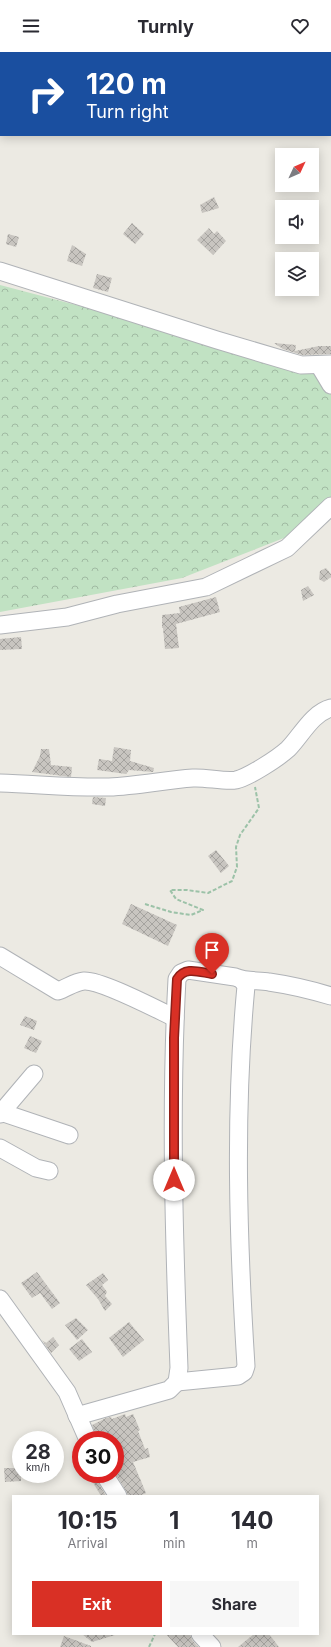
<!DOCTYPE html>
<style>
body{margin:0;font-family:Inter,sans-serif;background:#f7f7f7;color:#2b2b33;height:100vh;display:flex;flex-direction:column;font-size:15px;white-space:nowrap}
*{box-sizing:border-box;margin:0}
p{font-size:13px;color:#7c7c81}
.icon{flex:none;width:22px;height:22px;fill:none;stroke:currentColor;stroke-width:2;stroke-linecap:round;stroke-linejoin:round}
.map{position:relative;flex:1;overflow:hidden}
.drawer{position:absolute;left:12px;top:1443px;width:307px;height:140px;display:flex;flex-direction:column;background:#fff;border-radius:0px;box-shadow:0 2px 10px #0003}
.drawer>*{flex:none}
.hud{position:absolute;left:0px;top:0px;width:331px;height:84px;box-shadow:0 2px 10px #0003;background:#1a4fa0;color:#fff;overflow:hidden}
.needle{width:26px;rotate:46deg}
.controls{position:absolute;left:275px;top:96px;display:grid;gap:8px}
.controls a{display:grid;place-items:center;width:44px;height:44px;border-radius:0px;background:#fff;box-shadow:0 2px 10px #0003;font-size:20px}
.speed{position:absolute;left:12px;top:1379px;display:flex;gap:8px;font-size:20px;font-weight:700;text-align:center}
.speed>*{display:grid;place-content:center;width:52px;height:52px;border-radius:50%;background:#fff;box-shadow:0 2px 10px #0003;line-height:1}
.speed small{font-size:10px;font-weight:400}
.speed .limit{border:6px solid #d22;background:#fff;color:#111}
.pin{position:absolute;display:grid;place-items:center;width:34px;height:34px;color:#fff;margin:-41px -17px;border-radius:50% 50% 50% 0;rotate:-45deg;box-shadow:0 0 4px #0007}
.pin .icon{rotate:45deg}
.me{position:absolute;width:44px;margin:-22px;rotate:0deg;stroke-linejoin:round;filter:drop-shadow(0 0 3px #0008)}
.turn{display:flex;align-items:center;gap:14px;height:84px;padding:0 20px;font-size:18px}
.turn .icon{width:52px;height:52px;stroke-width:2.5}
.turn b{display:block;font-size:28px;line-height:34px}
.eta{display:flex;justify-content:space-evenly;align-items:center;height:68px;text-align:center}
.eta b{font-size:24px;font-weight:700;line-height:28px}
.button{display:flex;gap:8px;margin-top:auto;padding:8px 20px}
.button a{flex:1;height:46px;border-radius:0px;background:#d93025;color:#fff;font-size:16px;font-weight:700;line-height:46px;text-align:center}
.button a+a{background:#f7f7f7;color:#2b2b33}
header{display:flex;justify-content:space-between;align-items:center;height:52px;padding:0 20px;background:#fff;font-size:18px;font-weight:700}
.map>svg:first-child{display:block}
.forest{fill:url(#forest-crowns)}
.building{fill:url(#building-cross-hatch)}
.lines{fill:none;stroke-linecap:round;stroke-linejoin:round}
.minor-casing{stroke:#b0b3b7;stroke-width:19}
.path{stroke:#9cc2a8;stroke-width:2;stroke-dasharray:4 2;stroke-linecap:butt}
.minor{stroke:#fff;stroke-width:17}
.route-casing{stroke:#8d1f18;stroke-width:10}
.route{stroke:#d93025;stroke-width:7}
</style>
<header><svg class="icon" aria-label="menu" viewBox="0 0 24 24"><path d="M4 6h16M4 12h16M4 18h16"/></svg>Turnly<svg class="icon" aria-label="heart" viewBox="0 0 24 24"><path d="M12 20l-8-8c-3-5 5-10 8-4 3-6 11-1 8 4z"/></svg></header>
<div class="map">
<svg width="331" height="1595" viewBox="0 0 331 1595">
<defs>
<pattern id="forest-crowns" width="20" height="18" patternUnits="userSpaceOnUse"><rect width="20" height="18" fill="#c1e2c3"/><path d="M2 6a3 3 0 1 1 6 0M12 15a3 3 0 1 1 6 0" fill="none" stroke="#a0baa2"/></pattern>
<pattern id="building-cross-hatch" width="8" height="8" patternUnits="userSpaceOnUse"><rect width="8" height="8" fill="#c8c5c0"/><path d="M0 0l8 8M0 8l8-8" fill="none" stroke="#a5a39f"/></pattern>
</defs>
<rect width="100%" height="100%" fill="#eceae3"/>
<path class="forest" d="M0,233L323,318L331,330V446L289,484L182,526L0,560Z"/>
<g class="building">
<path d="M214,145L219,156L202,161L200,153Z"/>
<path d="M132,171L144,182L135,192L123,182Z"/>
<path d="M209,176L214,182L217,179L226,189L213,203L197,188Z"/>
<path d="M8,182L19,185L16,195L6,192Z"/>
<path d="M72,193L86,202L82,214L67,209Z"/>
<path d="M97,222L112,226L108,240L93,236Z"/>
<path d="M274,291L296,293L295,299L319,294H331V302L302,303L283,297Z"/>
<path d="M326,516L331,522V525L324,530L319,527L320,519Z"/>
<path d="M308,534L314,543L303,549L301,538Z"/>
<path d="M216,545L220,560L176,572L179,596L165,597L163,576H162V563L180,561L179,555Z"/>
<path d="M21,585L22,597L0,598V587Z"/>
<path d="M114,695L131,698L130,709L154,716L153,720L129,718L126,722L97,718L99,707L112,709Z"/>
<path d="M41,697H49L51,713L72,715L71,725L32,720L40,704Z"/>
<path d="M93,745L106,746L105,754L92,752Z"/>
<path d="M216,798L229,814L221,821L208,804Z"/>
<path d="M131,852L177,873L168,894L122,872Z"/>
<path d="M25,964L37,969L34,978L20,973Z"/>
<path d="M30,984L42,989L36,1001L24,996Z"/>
<path d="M37,1220L60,1251L52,1257L40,1241L32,1246L21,1231Z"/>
<path d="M103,1221L108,1228L102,1233L107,1240L105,1244L112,1252L105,1259L98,1247L86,1233Z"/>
<path d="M76,1266L88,1278L77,1288L65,1273Z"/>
<path d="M129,1270L144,1288L123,1305L109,1286Z"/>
<path d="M53,1285L59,1293L51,1301L42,1288L46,1291Z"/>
<path d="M82,1287L92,1300L79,1309L69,1297Z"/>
<path d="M125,1362L126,1365L133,1362L140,1378L138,1379L145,1397L148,1396L150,1405L133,1410L146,1441L139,1444H128L126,1439L115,1421V1388H98L92,1373L106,1366L111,1365L112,1367Z"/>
<path d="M4,1416H21V1429L5,1430Z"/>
<path d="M88,1422H94L96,1427L106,1444H101Z"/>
<path d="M82,1582H114L115,1583L92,1590Z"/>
<path d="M166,1582H190L192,1588L198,1595H178Z"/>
<path d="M254,1582H269L279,1595H238Z"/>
<path d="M64,1584L91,1594V1595H60Z"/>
</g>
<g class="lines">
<defs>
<g id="minor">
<path d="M0,219L217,288L301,313L331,312"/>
<path d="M319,313L331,333"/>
<path d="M0,573L67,565L117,552L206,535L287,496L331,454"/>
<path d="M0,731C36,732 72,736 109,735C137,734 165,728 193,726C205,725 225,730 236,728C249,725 278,706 288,697C301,684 312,661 331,656"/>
<path d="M0,904L58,939C67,936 74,930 84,929C101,928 156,957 175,966"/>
<path d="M1,1060L69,1083"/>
<path d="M0,1062L34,1022"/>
<path d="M0,1096L36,1116L49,1119"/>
<path d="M0,1247L67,1340L88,1388"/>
<path d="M177,1330L238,1324L244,1320L246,1314C238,1188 234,1061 246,934L242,928"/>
<path d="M77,1364L169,1338L177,1330L179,1316C174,1186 170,1057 177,927L181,921L188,918L235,925C246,930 258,928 269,930C290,933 311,938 331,944"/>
<path d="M104,1422L118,1444"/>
<path d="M200,1582L212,1595"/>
</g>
</defs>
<use href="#minor" class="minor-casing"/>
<g class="path">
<path d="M145,852L171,860L191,863L203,858L176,847L170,838H187L208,841L232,829L237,815L236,795L240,783L259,756L255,735"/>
<path d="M149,1595L155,1582"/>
</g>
<use href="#minor" class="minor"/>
</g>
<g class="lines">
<defs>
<path id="route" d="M174,1128V986L177,927C185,914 199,920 212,922"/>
</defs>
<use href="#route" class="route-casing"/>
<use href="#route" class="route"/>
</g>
</svg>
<div class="controls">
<a><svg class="needle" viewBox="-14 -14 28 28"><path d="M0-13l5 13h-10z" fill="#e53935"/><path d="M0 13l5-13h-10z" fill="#7c7c81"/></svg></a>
<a><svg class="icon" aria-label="sound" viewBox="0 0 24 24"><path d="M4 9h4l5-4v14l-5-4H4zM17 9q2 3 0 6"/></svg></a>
<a><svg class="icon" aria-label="layers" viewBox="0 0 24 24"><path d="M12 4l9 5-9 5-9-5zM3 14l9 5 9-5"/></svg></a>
</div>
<div class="speed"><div>28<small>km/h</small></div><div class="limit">30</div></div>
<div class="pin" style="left:212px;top:922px;background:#d93025"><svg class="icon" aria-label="arrive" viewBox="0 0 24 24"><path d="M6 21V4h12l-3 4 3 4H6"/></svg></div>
<svg class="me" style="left:174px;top:1128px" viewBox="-20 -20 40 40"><circle r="19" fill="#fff"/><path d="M0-13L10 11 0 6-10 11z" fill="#d93025"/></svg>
<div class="hud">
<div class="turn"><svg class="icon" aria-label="right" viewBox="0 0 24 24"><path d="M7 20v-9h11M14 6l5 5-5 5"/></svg><div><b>120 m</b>Turn right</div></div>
</div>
<section class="drawer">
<div class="eta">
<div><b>10:15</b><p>Arrival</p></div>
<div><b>1</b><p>min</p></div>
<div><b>140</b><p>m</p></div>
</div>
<div class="button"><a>Exit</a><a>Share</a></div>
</section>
</div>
